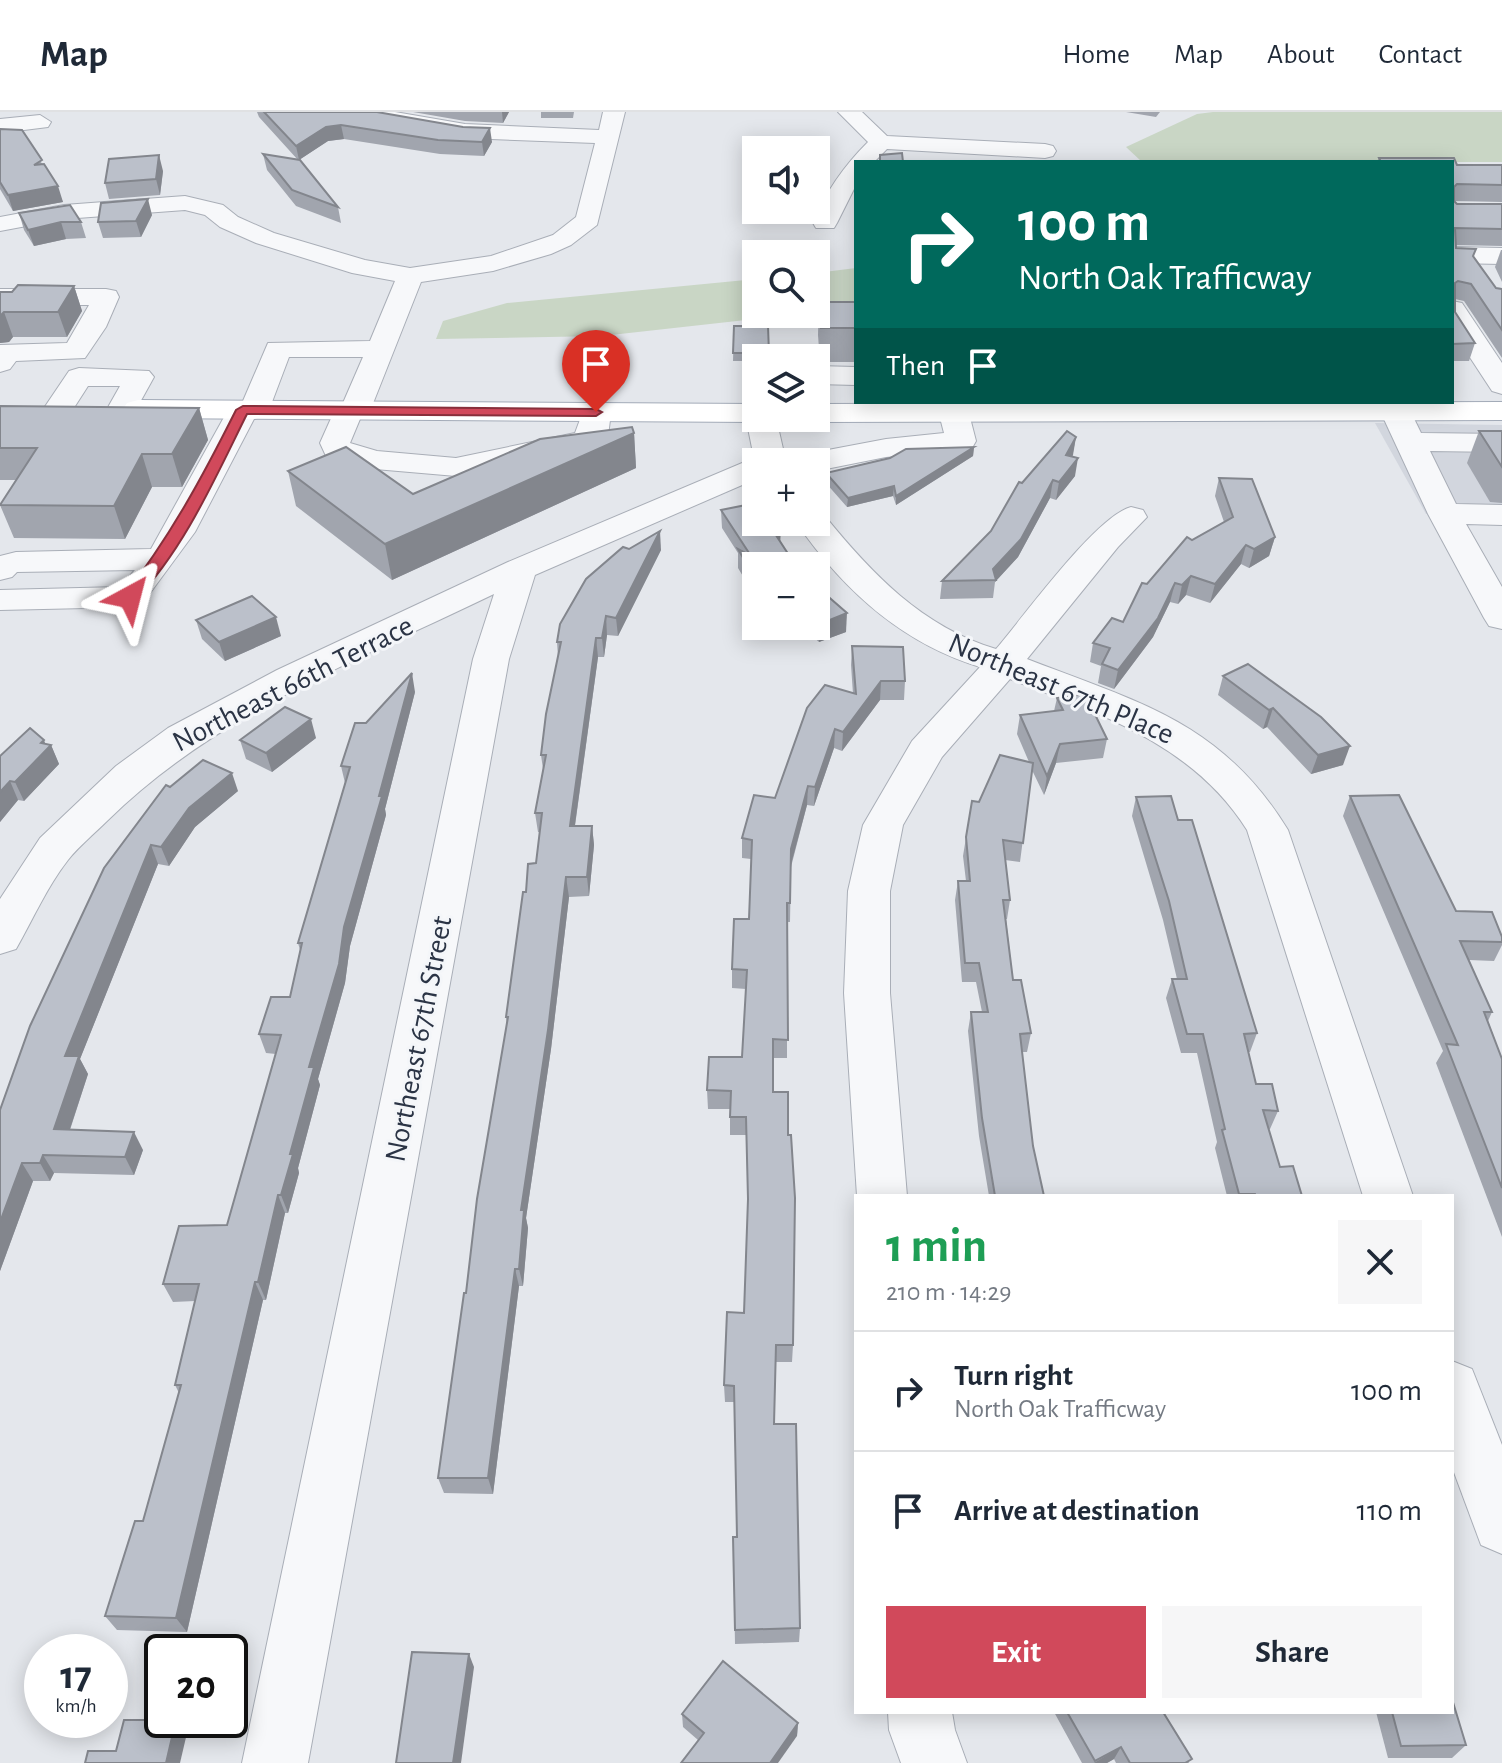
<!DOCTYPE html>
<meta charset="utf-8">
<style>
body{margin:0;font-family:"Alegreya Sans",sans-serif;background:#f6f6f7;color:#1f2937;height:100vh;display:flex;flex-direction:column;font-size:30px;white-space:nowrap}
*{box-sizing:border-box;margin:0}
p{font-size:26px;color:#747a83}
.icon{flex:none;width:44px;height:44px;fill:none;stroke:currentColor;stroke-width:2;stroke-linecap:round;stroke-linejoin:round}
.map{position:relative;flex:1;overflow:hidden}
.panel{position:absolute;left:854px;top:1082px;width:600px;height:520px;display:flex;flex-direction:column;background:#fff;border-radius:0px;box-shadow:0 4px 20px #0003}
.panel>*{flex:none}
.banner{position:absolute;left:854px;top:48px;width:600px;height:244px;border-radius:0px;box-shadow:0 4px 20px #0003;background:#00695c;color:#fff;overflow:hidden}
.fabs{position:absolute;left:742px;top:24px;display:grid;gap:16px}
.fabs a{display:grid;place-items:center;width:88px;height:88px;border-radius:0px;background:#fff;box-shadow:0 4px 20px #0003;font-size:40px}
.speed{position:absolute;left:24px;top:1522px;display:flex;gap:16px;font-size:40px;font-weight:700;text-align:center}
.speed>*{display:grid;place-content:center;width:104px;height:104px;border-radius:50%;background:#fff;box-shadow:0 4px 20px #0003;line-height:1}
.speed small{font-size:20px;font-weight:400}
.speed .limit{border:4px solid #111;border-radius:12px;background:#fff;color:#111}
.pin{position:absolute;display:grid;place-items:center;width:68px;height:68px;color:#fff;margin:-82px -34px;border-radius:50% 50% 50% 0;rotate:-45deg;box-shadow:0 0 8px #0007}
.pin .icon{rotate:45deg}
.me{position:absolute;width:88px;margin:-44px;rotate:38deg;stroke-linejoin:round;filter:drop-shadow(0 0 6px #0008)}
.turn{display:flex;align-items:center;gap:28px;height:168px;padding:0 32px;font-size:36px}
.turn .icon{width:104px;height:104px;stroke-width:2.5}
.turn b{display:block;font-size:56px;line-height:68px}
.then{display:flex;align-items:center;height:76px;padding:0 32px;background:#0003;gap:16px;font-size:30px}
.round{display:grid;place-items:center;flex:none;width:84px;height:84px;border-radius:0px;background:#f6f6f7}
.summary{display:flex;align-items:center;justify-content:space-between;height:136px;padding:0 32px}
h1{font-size:48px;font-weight:700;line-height:60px;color:#1e9e55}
.action{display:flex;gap:16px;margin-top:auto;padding:16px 32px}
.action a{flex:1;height:92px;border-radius:0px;background:#d1495b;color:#fff;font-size:32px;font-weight:700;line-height:92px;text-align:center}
.action a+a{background:#f6f6f7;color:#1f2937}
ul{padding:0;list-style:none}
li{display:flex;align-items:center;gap:24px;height:120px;padding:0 32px;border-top:2px solid #e0e1e3}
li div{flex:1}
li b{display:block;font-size:30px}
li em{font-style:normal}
header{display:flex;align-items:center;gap:48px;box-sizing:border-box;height:112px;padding:0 40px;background:#fff;border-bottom:2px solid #e0e1e3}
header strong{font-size:38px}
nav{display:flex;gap:44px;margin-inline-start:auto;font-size:28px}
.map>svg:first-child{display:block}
.built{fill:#d2d6de}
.green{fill:#c9d6c5}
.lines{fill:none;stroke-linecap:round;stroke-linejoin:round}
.minor-casing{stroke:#a9aeb7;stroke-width:2}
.major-casing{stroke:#a3abb8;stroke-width:2}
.minor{fill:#f7f8fa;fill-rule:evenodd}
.major{fill:#fff;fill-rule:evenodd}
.wall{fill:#a1a5ae}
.shaded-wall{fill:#83868d}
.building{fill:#bbc0ca;stroke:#83868d;stroke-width:2}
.route{fill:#d1495b;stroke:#882f3b;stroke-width:2}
.labels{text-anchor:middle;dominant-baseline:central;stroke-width:6;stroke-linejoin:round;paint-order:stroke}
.street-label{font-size:30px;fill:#2b3445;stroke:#f4f6f9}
</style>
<header>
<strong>Map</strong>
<nav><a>Home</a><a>Map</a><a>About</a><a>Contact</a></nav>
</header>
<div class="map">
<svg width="1502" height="1651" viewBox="0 0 1502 1651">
<rect width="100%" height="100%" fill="#e4e7ec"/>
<path class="built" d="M1375,311L1502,313V402H1426Z"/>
<g class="green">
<path d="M1213,0H1502V50H1142L1126,35L1197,2Z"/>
<path d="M856,156V197L816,201V161Z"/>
<path d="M756,167V202H800L602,224L436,227L443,209L507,191Z"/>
</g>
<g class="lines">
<defs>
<g id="minor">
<path d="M347,0H395L465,12L599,18L603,0H625L597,113L571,133L551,142L493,159L421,170L370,299L360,307L350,331L377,339L456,346L575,321L585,294L596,291L607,294L611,300L608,324L594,336L456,364L375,357L326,344L320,331L337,293L343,291L363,245H289L269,298L265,304L254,307L195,420L142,492L130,495L0,498V478L120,475L135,458L17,460L12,465L0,468V444L16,440L151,437L228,298L232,292L243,289L268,231L370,229L395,169L352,161L256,131L220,115L205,103L185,98L64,107L0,119V105L64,93L185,84L223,93L238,105L274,121L365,148L410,156L491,144L553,123L576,105L595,31L465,26L358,7Z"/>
<path d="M838,0H862L887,24L1045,32L1053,34L1056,39L1053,44L1045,46L887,37L874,50H856V73L837,111L834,116H816L813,111C826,79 844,54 868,30Z"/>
<path d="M40,3L51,10L48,15L0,21V7Z"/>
<path d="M1452,135L1502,136V152L1452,151Z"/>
<path d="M0,177H106L116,179L119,185L106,215L85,246L16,249L10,257L0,260V233L67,231L89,193H0Z"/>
<path d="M1452,189L1462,191L1502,251V282L1492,279L1452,218Z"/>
<path d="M816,254L856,255V273L816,272Z"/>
<path d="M79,256L149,259L154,265L133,303L122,306L111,303L107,297L120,274H88L70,302L59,305L48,302L44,296L69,259Z"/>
<path d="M936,290H966L976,329L972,336L886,345L816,359V350H796L801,343L812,341L886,327L944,321Z"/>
<path d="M1376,290H1406L1421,321L1502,322V340L1430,339L1456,392L1502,393V413L1466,412L1502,475V517L1489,514L1484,506L1428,402Z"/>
<path d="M756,298V306H776L786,350H756V367L535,463L509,547L308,1651H242L473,547L494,482C360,547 214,603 107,709C94,722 79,734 68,748C47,775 33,807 16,837L0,842V787L40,726L116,654L168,616L277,558L508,450L754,346L746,306Z"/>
<path d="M1131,395L1143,398L1147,405L1118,435L1027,547C1138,590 1222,610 1288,718L1413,1084H1363L1247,718C1193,632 1100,602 1010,567L942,645L903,713L890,779V881L907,1084H857L844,881L848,779L863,713L912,629L980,555C901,531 842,477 796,410H816V401L824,403C871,461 922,515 996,537C1023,506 1096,404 1131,395Z"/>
<path d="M1452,1249L1472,1257L1502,1333V1442L1481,1433L1452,1355Z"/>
<path d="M888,1600H952L955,1618L967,1651H901L889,1618Z"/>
</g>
<g id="major">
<path d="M138,288L756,292V306H768L756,310L138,306L127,303L123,297L127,291Z"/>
<path d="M1502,290V308L816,310L804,306H816V292Z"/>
</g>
</defs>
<use href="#minor" class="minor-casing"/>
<use href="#major" class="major-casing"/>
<use href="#minor" class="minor"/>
<use href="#major" class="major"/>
</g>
<g class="wall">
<path d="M257,0H377L492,30L484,44L440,42L344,27L328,29L299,48L338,95L341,111L296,94L267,58L263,42L298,48L259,5Z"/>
<path d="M413,0H509L503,11L465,9Z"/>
<path d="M541,0H574L573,6H541Z"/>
<path d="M1126,0H1160L1156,5Z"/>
<path d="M0,17L43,52L63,90L13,99L0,77Z"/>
<path d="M1379,46H1454L1457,53H1502V90L1454,89L1457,92H1502V134L1456,133V136L1476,137L1473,144L1496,176L1502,177V246L1464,189L1455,187V200L1475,231L1469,249H1452V50H1377Z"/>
<path d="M163,59L160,83L109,87L105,71Z"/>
<path d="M19,101L81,110L86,126L66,127L34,134L24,118Z"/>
<path d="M152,103L141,125L103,126L98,110Z"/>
<path d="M1501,138H1502V170L1495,155Z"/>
<path d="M74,174L82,199L67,225H13L9,230L0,231V180Z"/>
<path d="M819,190H856V250H820L818,223Z"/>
<path d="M734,214H768L769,246H756V249H733Z"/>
<path d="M0,294L199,296L208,328L182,375H152L125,427L14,426L0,393L16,368H0Z"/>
<path d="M1479,319H1502V391L1490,390L1467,351Z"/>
<path d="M634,321L636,356L392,468L296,394L288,359L413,382Z"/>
<path d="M1076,325L1072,345L1075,364L1056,388L1050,386L1018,445L995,470L993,486L940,487L942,469L991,419L1022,371Z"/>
<path d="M974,335L973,344L896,393L893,384L847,395L825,370L826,361Z"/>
<path d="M1219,366L1275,425L1269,444L1249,456L1241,452L1210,491L1186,483L1178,492L1170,490L1153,525L1114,577L1098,571L1101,554L1090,550L1093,531L1123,510L1147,472L1192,428L1224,410L1215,384Z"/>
<path d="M756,391V486L738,456V441L722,416L721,398Z"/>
<path d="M629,437L661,438L618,524L607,523L604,545H598L575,714H592L594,733L589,784L569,785L551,937L526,1106L528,1116L523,1174H519L493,1382L444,1381L438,1366L507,913L506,905L526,780L536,751L540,720H538L535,701L543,657L541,643L558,545L557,530Z"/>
<path d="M816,474L846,520L819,530L801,514H816Z"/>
<path d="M196,508L281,524L225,549L202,527Z"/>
<path d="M852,534L905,569L904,588H880L842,639L834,636L814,694L807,693L791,755L790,810H787V946H773V980L788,1023L793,1233L792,1250H776L774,1312L800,1516L799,1530L735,1532L733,1425H737L734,1290H725L724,1273L744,1201L748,1095L746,1023H730V997H708L707,978L742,945L746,877L732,876V857L749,807L751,747L742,746V726L775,686L853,582L851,553Z"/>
<path d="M1248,552L1343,653L1311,662L1267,615L1263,617L1218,583L1223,564Z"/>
<path d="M415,580L385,697L386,703L350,834L345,871L318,967L320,973L298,1056L299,1061L288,1101H285L266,1188H263L187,1520L117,1518L105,1504L143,1409L179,1281L175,1273L195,1189L173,1190L163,1172L227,1113L276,942L266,941L259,922L290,885L300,838L298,831L345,671L341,654L366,611Z"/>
<path d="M1057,586L1107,627L1103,646L1056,651L1044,683L1032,658L1020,750L1005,748L1010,788L1007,807H1006L1013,868L1031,921L1027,940H1022L1033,1034L1044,1084H989L979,1024L968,919L971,900H982L976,870H962L955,788L958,769H966L963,744L972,689L979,690L1029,650L1017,622L1020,603L1054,599Z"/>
<path d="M316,626L272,660L246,647L240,628Z"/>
<path d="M45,632L51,633L59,652L24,689L18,688L0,710V644Z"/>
<path d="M170,675L238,679L195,715L169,754L158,752L80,947L88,962L70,1018L143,1038L134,1063L54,1061L50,1069H33L0,1159V998Z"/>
<path d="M1350,684L1456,799L1502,825V833L1494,849L1469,848L1492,900L1488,909L1502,947V1125L1436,951L1443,939L1343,704Z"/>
<path d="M1136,685L1178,708L1257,921L1250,940H1248L1256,972L1278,999L1270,1017H1269L1280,1055L1302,1084H1227L1215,1036L1217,1030L1197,941H1181L1166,886L1172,867H1177L1163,808L1132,704Z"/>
<path d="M1054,1600H1163L1189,1651H1116L1114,1647L1107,1651H1082Z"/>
<path d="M1376,1600H1452L1466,1633L1452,1646H1388Z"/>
<path d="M682,1602L798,1611L797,1624L698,1628L683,1615Z"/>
</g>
<g class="shaded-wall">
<path d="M502,0H509L503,11Z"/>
<path d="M341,13L344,27L328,29L299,48L296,34L326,15Z"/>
<path d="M490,16L492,30L484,44L482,30Z"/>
<path d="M159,43L163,59L160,83L156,67Z"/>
<path d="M58,74L63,90L13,99L8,83Z"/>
<path d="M148,87L152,103L141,125L136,109Z"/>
<path d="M61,110L66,127L34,134L28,118Z"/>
<path d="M74,174L82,199L67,225L58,200Z"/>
<path d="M4,200L13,225L9,230L0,231V204Z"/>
<path d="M199,296L208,328L182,375L172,342Z"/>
<path d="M634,321L636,356L392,468L385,432Z"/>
<path d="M1076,325L1073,343L1063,361L1066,343Z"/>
<path d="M974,335L973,344L896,393V384Z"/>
<path d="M142,342L152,375L125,427L114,394Z"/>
<path d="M1078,346L1075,364L1056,388L1059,370Z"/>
<path d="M1053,368L1050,386L1018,445L995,470L993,457Z"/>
<path d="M894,374L893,384L847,395L848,386Z"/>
<path d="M781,416L780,434L772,417Z"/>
<path d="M660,419L661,438L618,524L616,506Z"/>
<path d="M1275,425L1269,444L1249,456L1254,437Z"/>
<path d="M1246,433L1241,452L1210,491L1215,472Z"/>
<path d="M1191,464L1186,483L1178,492L1182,473Z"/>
<path d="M1175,471L1170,490L1153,525L1114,577L1118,558Z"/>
<path d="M847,501L846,520L819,530L820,512Z"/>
<path d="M606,504L607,523L604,545L602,526Z"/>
<path d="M276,505L281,524L225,549L219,530Z"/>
<path d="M784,514H797L784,519Z"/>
<path d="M596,526L598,545L572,734L570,714Z"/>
<path d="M412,561L415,580L385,697L386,703L350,834L345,871L318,967L320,973L298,1056L299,1061L288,1101L281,1083L309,955L344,815Z"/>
<path d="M881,569L880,588L842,639L843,620Z"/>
<path d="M1273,596L1267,615L1263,617L1269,598Z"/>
<path d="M311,607L316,626L272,660L266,641Z"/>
<path d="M835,617L834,636L814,694L815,675Z"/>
<path d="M44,628L47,637L51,633L59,652L24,689L15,670Z"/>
<path d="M1060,632L1056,651L1044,683L1047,664Z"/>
<path d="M1350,634L1343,653L1311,662L1318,643Z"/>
<path d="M232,661L238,679L195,715L169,754L161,735L189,696Z"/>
<path d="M10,669L18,688L0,710V680Z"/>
<path d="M808,674L807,693L790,756L791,737Z"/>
<path d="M592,714L594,733L589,784L587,765Z"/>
<path d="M151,733L158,752L80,947L88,962L64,1035L54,1017L65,944Z"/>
<path d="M566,765L569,785L551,937L526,1106L528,1116L523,1174L519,1157L521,1098Z"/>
<path d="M134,1020L143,1038L134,1063L125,1045Z"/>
<path d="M43,1043L54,1061L50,1069L40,1051Z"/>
<path d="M22,1051L33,1069L0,1159V1110Z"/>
<path d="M278,1083L285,1101L266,1188L258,1170Z"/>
<path d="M515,1157L519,1174L493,1382L488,1366Z"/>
<path d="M255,1170L263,1188L187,1520L176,1506Z"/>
<path d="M469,1542L474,1555L461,1651H453Z"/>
<path d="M176,1608L187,1621L180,1651H166Z"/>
<path d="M798,1611L797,1624L778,1651H770Z"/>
<path d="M1121,1635L1114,1647L1107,1651H1094Z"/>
</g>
<g class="building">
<path d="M264,0H377L463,15L490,16L482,30L438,28L341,13L326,15L296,34Z"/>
<path d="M0,17L22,18L42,48L34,53L44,52L58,74L8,83L0,70Z"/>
<path d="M902,41L903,50H880V43Z"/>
<path d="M263,42L300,48L338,95L292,78Z"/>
<path d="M159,43L156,67L105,71L109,47Z"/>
<path d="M1379,46H1454L1457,53H1502V73L1457,72L1454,75V89L1457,92H1502V117L1455,116L1456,136L1476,137L1473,144L1496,176L1502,177V218L1471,172L1458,169L1455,171V200L1475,231L1452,232V50H1381Z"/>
<path d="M148,87L136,109L98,110L101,91Z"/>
<path d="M70,93L81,110H61L28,118L19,101Z"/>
<path d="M18,173L74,174L58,200H4L0,204V180H12Z"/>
<path d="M819,190H856V216H821Z"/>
<path d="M734,214H768L769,241H733Z"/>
<path d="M0,294L199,296L172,342H142L114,394L0,393L37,336H0Z"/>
<path d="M632,315L634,321L385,432L288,359L346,335L413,382L540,327Z"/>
<path d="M1067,319L1076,325L1066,343L1078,346L1059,370L1053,368L1021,427L993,457L996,468L942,469L991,419L1019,370L1022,371Z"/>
<path d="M1479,319H1502V355Z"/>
<path d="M974,335L896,384L894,374L848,386L826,361L890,346L906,337Z"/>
<path d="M1219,366L1252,367L1275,425L1254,437L1246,433L1215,472L1191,464L1182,473L1175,471L1158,506L1118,558L1102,552L1110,536L1093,531L1112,506L1123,510L1142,471L1147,472L1187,425L1192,428L1233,405Z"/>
<path d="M756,391V410H777L781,416L772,417L796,454H756V468L738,437L751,444L721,398Z"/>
<path d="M660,419L616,506L606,504L602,526H596L570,714H592L587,765H566L548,918L521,1098H524L519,1157H515L488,1366H438L464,1181H466L477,1087L508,905H506L523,780H526L528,752L536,751L542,701H535L546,643H541L546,602L561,530H557L560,512L586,467L623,435L629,437Z"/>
<path d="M816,474L847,501L820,512L816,508Z"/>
<path d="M252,484L276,505L219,530L196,508Z"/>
<path d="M852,534L903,535L905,569H881L843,620L835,617L815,675L808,674L791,737L790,791H787L788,928L773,927V980H788V1023H791L795,1086L793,1233H776L774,1312H796L800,1516L735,1518L733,1425H737L734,1274L724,1273L727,1200L744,1201L748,1087L746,1005H730L731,979L707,978L709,945H742L747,858L732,857L734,807H749L752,728L742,726L754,683L775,686L807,596L825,573L856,582Z"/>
<path d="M1248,552L1321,605L1350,634L1318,643L1273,596L1269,598L1223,564Z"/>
<path d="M412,561L379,684H382L344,815L339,852L309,955H314L290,1042H293L281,1083H278L258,1170H255L176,1506L105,1504L135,1409H143L181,1273H175L199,1172H163L179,1114L227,1113L281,923L259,922L271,885H290L302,831H298L350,655L341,654L355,611H366Z"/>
<path d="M1085,582L1107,627L1060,632L1047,664L1020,603L1063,598L1057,586Z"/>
<path d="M285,595L311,607L266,641L240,628Z"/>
<path d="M30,616L44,628L41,631L51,633L15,670L10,669L0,680V644Z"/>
<path d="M1000,643L1033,651L1023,731L1003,728L1010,788H1003L1013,868H1021L1031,921L1020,922L1033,1034L1044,1084H995L982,1006L971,900H988L979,851H965L958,769H970L966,725L972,689L979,690Z"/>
<path d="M203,648L232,661L189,696L161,735L151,733L65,944H79L54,1017L134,1020L125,1045L43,1043L40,1051H22L0,1110V998L30,914L104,756L166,673L170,675Z"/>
<path d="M1399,683L1456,799L1492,800L1502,825V830L1460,829L1492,900H1484L1502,947V1076L1446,932L1458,933L1350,684Z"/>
<path d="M1171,684L1178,708H1192L1257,921L1244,922L1256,972H1272L1278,999L1263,998L1280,1055L1293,1054L1302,1084H1256L1255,1082H1239L1222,1018L1225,1017L1203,922H1187L1172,867H1187L1169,789L1136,685Z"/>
<path d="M412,1540L469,1542L453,1651H396Z"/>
<path d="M723,1549L798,1611L770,1651H681L704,1621L682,1602Z"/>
<path d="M1452,1587L1466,1633L1401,1634L1392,1600H1452Z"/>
<path d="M1067,1600H1163L1192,1647L1185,1651H1130L1121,1635L1095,1649Z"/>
<path d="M124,1608H176L166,1651H85L88,1639H116Z"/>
</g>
<path class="route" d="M243,294L596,297L602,300L596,304L247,302C216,364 184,438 135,488H125L123,485C169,427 203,364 236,298Z"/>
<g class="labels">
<g class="street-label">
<text transform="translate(293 572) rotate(-27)">Northeast 66th Terrace</text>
<text transform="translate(1061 577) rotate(23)">Northeast 67th Place</text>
<text transform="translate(419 927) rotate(-79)">Northeast 67th Street</text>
</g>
</g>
</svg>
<div class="fabs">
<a><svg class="icon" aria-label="sound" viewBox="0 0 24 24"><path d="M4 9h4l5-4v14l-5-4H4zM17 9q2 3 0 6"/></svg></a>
<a><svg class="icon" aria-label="search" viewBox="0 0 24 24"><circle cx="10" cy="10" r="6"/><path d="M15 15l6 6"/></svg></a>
<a><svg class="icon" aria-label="layers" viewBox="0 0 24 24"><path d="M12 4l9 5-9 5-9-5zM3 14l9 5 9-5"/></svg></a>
<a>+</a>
<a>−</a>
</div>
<div class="speed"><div>17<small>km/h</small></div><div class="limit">20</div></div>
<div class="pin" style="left:596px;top:300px;background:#d93025"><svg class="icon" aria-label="arrive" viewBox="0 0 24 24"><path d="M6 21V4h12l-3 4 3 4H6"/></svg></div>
<svg class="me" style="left:130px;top:485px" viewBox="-20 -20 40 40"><path d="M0-17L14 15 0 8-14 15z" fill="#d1495b" stroke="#fff" stroke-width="4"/></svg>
<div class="banner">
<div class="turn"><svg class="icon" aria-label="right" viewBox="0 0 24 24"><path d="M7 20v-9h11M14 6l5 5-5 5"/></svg><div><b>100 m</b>North Oak Trafficway</div></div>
<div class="then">Then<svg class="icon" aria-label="arrive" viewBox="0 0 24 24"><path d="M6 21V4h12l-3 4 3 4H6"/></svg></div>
</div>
<section class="panel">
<div class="summary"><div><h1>1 min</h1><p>210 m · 14:29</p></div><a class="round"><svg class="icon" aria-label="close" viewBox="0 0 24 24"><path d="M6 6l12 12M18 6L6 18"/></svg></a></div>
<ul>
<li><svg class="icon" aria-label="right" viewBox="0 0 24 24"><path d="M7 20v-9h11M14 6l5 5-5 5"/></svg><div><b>Turn right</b><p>North Oak Trafficway</p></div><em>100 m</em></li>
<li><svg class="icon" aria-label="arrive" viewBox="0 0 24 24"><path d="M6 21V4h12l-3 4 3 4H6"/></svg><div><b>Arrive at destination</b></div><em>110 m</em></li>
</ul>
<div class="action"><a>Exit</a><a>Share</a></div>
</section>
</div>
